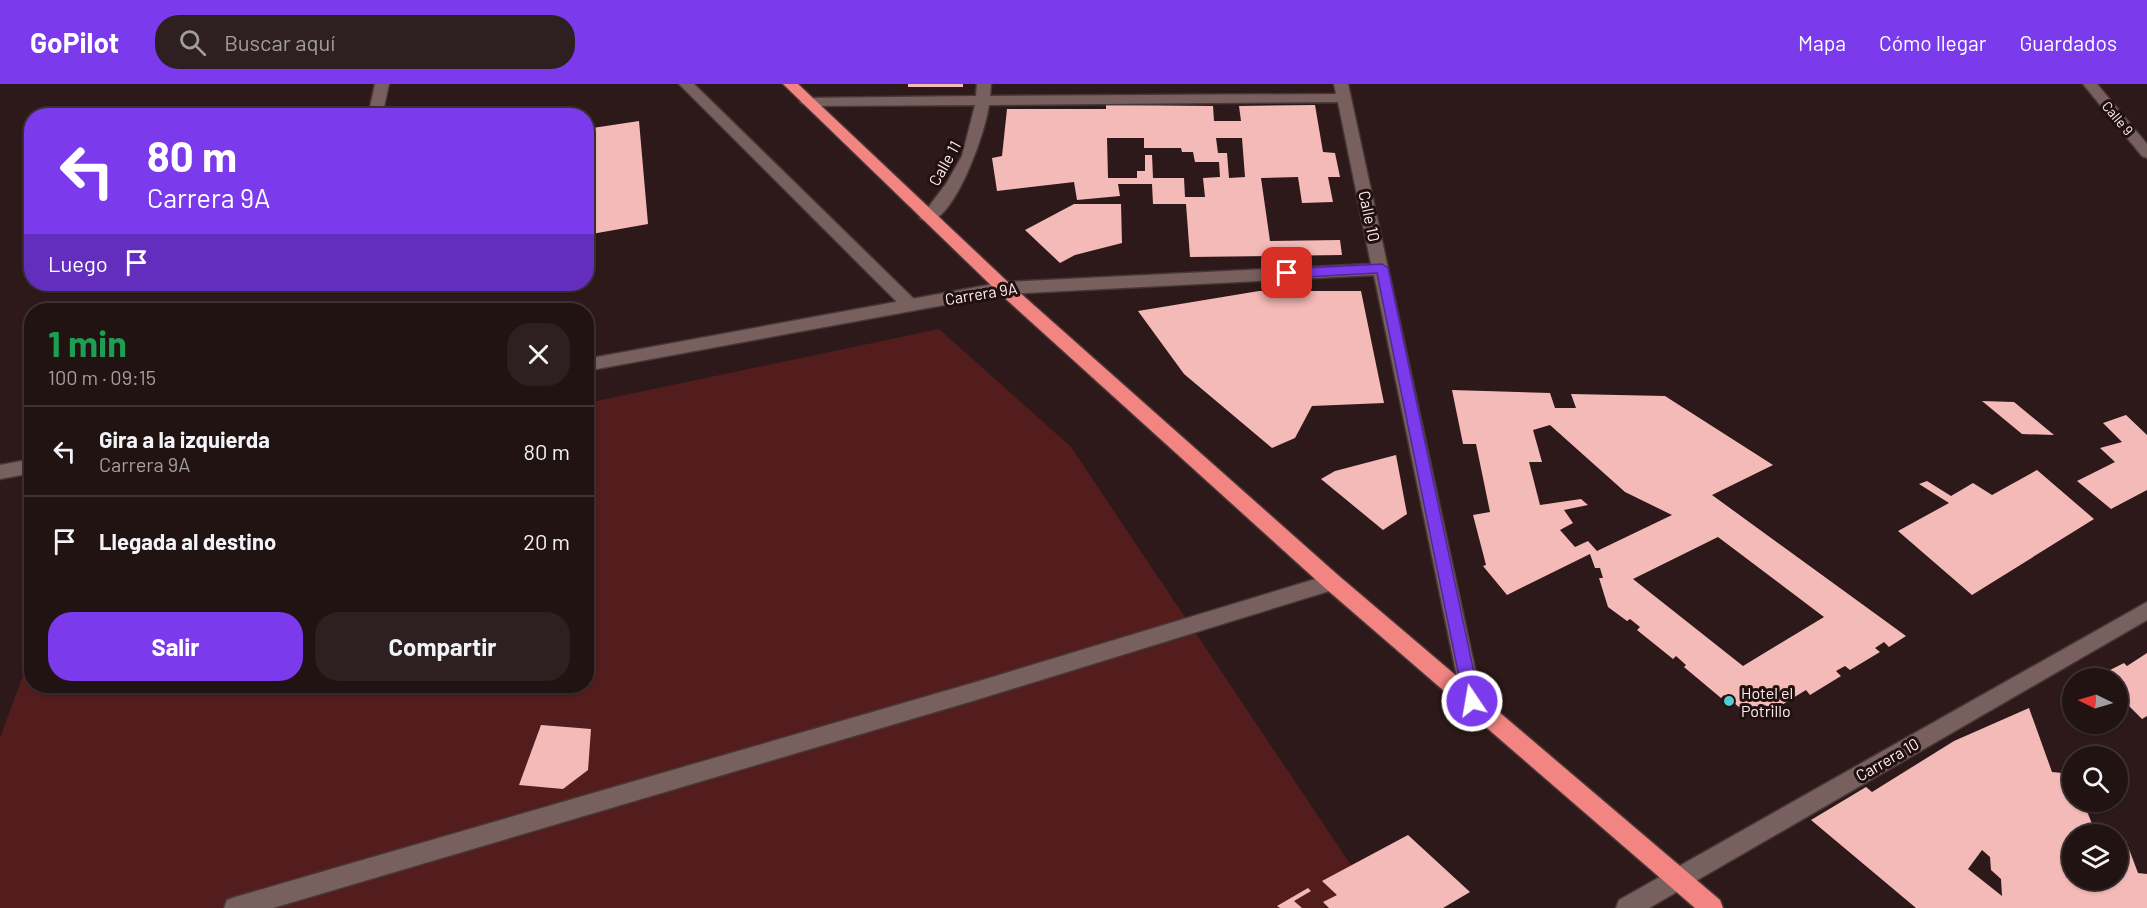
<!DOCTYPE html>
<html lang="es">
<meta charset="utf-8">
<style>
body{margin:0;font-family:Barlow,sans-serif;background:#2e2021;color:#f1f3f6;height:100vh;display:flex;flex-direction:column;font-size:22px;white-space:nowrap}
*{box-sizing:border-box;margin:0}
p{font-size:20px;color:#a29ea0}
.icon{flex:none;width:33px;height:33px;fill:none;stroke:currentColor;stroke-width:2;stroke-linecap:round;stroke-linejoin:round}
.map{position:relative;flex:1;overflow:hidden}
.details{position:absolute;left:24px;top:219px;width:570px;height:390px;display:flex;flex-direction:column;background:#221313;border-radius:24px;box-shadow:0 2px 4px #0004,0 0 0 2px #3f3233}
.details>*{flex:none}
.banner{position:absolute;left:24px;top:24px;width:570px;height:183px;border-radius:24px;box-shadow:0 2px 4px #0004,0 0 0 2px #3f3233;background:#7c3aed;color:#fff;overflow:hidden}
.needle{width:39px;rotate:275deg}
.fabs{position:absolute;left:2062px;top:584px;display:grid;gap:12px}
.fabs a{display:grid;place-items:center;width:66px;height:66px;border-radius:50%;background:#221313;box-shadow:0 2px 4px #0004,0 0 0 2px #3f3233;font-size:30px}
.pin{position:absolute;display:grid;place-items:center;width:51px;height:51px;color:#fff;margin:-26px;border-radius:12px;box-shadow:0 3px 9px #0006}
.me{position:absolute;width:66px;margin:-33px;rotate:348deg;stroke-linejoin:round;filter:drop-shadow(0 0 4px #0008)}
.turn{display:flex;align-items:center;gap:21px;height:126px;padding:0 24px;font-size:27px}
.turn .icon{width:78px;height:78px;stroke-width:2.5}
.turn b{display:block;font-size:42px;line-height:51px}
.then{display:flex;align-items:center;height:57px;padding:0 24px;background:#0003;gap:12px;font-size:22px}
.round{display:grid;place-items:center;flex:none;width:63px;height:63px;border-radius:24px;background:#2e2021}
.overview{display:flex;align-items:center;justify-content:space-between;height:102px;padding:0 24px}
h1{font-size:36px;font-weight:700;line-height:45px;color:#1e9e55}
.primary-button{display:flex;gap:12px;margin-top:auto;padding:12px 24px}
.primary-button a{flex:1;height:69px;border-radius:24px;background:#7c3aed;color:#fff;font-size:24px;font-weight:700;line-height:69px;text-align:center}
.primary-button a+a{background:#2e2021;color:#f1f3f6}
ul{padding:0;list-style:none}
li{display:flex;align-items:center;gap:18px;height:90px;padding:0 24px;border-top:2px solid #3f3233}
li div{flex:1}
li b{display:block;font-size:22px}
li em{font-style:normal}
header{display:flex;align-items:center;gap:36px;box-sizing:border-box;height:84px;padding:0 30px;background:#7c3aed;color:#fff}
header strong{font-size:28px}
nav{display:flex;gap:33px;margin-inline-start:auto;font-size:21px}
.search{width:420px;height:54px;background:#2e2021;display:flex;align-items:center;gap:15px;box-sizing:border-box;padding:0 21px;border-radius:24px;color:#a29ea0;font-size:22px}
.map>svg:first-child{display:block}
.green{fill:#531d1e}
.building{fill:#f4bab7;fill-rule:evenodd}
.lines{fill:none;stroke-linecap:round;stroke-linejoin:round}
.lane-casing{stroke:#473837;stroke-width:3}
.street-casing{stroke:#473837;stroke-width:3}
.highway-casing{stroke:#473837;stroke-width:3}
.lane{fill:#78605f;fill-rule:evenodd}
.street{fill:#78605f;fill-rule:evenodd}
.highway{fill:#f28481;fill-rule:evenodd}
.route{fill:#7c3aed;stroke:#51269a;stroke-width:1.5}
.poi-dot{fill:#51ccd5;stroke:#221010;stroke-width:2}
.labels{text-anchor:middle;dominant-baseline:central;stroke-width:6;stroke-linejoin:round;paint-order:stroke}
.far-street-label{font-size:14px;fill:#fdefee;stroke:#221010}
.street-label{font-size:16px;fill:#fdefee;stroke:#221010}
.poi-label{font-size:16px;fill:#fdefee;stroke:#221010;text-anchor:start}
</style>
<header>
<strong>GoPilot</strong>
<div class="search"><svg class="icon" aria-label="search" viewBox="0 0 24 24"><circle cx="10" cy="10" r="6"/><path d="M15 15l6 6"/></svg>Buscar aquí</div>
<nav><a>Mapa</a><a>Cómo llegar</a><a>Guardados</a></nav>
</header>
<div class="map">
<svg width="2147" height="824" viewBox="0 0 2147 824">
<rect width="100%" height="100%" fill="#2d1919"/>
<path class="green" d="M939,245L1071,363L1369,808L1324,824H0V654L31,570L32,602H586L587,319Z"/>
<g class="building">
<rect x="908" y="0" width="55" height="3"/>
<path d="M1106,21L1213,22L1214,37H1241L1239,22L1315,21L1323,68L1335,69L1340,93H1328L1333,118L1302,119L1298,93L1261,94L1270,157L1340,156L1342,171L1190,173L1186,120H1153L1152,100H1118L1120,112L1077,116L1074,98L997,107L992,74L1002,72L1007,25H1106ZM1107,54H1144V64H1181L1182,68H1193L1195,78H1219L1220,93L1203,94L1205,113H1185L1184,94H1153L1152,71H1145V87H1137V94H1108ZM1216,54H1242L1245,93L1229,94L1227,69H1218Z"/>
<path d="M639,37L648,140L586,151V45Z"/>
<path d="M1074,120H1121L1122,159L1075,171L1060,179L1025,146Z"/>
<path d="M1259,207H1361L1384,319L1312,322L1295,354L1272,364L1184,290L1138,227Z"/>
<path d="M1452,306L1550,309L1555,324H1576L1571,310L1665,312L1773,381L1712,411L1906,552L1889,563L1884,558L1875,564L1880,568L1850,586L1845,582L1836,587L1841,592L1810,611L1806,606L1772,627L1765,621L1749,631L1724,611L1721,614L1684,583L1686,581L1676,572L1673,575L1637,546L1640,543L1630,535L1627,537L1608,523L1599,494H1603L1600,484H1595L1590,470L1507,511L1483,482L1486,481L1473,431L1490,428L1476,360H1463ZM1550,341L1625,408L1672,431L1597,467L1588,457L1575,463L1560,446L1573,439L1564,426L1588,421L1581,415L1540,421L1529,378H1542L1533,346ZM1718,453L1824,533L1743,582L1633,495Z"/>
<path d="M1982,317L2014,318L2054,351L2022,350Z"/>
<path d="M2126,331L2147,351V406L2111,425L2077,397L2115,378L2100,364L2122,358L2103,339Z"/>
<path d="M1396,371L1407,430L1383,446L1321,395L1335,387Z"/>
<path d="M2037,386L2094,435L1972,511L1898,447L1949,419L1919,400L1927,397L1951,412L1973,399L1992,411Z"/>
<path d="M2147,569V632L2142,635L2118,611V594L2098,592L2124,579L2127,582Z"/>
<path d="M2029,624L2052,688L2073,690V717H2083L2096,750H2073V795H2118V756L2126,757L2138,789L2147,790V824H1916L1811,736L1866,703L1872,708L1954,657ZM1982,766L1990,773L1991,786L2001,795L2002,812L1968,785Z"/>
<path d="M541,641L591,645L588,686L563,705L519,701Z"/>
<path d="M1408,751L1470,808L1443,824H1329L1323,818L1337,811L1322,797Z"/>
<path d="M1308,804L1311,807L1294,817L1302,824H1280L1277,822Z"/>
</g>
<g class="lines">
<defs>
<g id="lane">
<path d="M375,0H389L382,32H368Z"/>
<path d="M679,0H694L916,217L918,221L916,225H904Z"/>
<path d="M1332,490L1339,492L1341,498L1339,504L976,616L273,824H224L227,816L235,813L976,598Z"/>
</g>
<g id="street">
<path d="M977,0H991L990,12L1336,10L1334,0H1348L1482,617L1479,624L1472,626L1465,624L1462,617L1374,191L1004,210L586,287V275L1004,198L1371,180L1338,18L989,21C985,49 957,131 928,139L920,134L946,100L962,72L975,21L807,22L800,18L807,14L976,12Z"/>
<path d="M2083,0H2097L2147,60V74L2142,72Z"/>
<path d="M32,375V389L0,395V381Z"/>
<path d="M2147,518V536L1649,824H1616L1619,816Z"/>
</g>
<path id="highway" d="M783,0H798L1010,200L1339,492L1720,816L1723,824H1695L1325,504L998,208Z"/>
</defs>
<use href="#lane" class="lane-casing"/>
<use href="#street" class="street-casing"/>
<use href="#highway" class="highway-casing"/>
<use href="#lane" class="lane"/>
<use href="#street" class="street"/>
<use href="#highway" class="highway"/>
</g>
<path class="route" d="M1382,180L1388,184L1480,617L1478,622L1472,624L1467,622L1464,617L1377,189L1287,194L1281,189L1287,185Z"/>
<circle class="poi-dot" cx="1729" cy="617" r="6"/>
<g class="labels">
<g class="far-street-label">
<text transform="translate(2118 34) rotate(50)">Calle 9</text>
</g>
<g class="street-label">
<text transform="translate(944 79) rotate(-61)">Calle 11</text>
<text transform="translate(1370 132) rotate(78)">Calle 10</text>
<text transform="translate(981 209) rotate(-9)">Carrera 9A</text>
<text transform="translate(1887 675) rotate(-30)">Carrera 10</text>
</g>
<g class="poi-label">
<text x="1741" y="608">Hotel el<tspan x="1741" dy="18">Potrillo</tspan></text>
</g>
</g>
</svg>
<div class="fabs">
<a><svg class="needle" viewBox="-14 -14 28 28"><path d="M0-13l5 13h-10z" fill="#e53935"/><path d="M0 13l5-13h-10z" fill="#a29ea0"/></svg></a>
<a><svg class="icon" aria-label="search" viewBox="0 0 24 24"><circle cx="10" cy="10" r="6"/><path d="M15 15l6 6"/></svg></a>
<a><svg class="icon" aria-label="layers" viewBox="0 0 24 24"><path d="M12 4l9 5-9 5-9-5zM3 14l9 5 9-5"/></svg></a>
</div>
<div class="pin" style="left:1287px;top:189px;background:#d93025"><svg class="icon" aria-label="arrive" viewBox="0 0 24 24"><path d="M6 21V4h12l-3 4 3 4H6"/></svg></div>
<svg class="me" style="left:1472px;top:617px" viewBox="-20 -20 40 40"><circle r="17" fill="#7c3aed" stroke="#fff" stroke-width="3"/><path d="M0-11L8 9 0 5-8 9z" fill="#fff"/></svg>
<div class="banner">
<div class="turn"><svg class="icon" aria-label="left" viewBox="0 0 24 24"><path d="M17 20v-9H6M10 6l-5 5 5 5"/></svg><div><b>80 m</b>Carrera 9A</div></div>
<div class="then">Luego<svg class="icon" aria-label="arrive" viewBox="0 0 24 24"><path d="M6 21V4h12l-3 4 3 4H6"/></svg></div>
</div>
<section class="details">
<div class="overview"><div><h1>1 min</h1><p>100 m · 09:15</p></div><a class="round"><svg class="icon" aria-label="close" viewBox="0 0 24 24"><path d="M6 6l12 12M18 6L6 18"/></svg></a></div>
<ul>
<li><svg class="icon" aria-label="left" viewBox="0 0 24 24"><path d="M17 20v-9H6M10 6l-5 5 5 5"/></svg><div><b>Gira a la izquierda</b><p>Carrera 9A</p></div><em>80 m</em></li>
<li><svg class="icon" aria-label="arrive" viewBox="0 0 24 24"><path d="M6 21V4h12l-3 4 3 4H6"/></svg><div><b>Llegada al destino</b></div><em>20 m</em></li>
</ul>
<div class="primary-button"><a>Salir</a><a>Compartir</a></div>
</section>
</div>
